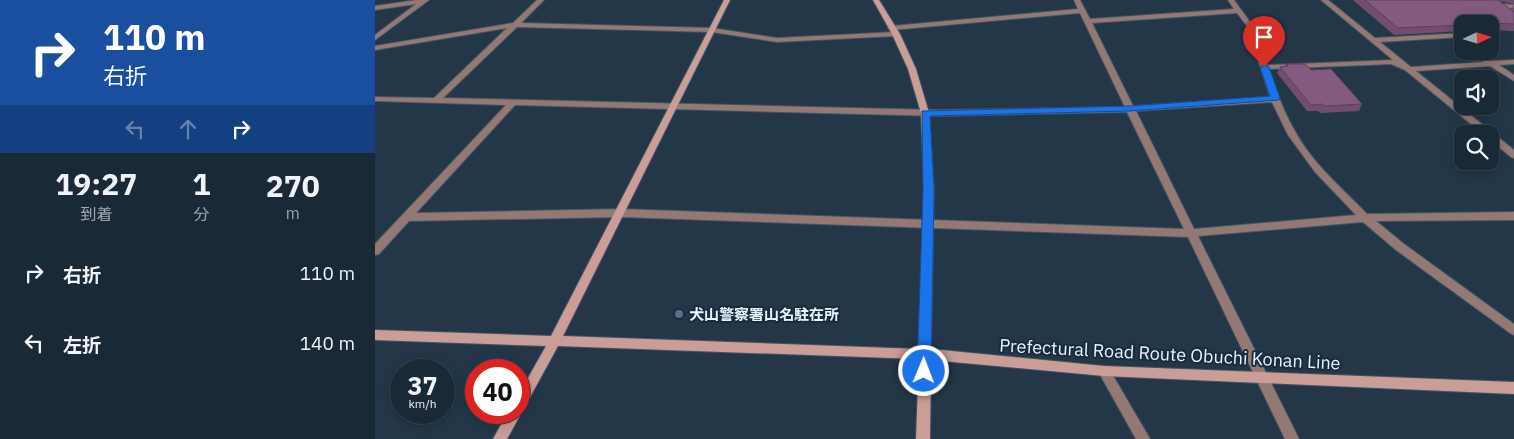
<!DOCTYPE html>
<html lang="ja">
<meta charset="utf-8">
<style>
body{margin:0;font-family:"IBM Plex Sans","Noto Sans JP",sans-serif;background:#23313e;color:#f1f3f6;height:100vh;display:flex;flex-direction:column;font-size:19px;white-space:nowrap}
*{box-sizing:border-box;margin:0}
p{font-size:16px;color:#9fa6ad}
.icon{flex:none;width:28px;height:28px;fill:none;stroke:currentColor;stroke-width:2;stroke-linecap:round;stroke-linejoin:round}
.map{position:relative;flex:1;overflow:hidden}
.details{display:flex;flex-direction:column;background:#1a2936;width:375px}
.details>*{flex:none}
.banner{background:#1a4fa0;color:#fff;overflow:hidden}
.needle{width:32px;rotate:86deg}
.tools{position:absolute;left:1079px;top:15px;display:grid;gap:10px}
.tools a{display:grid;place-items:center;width:45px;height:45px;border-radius:10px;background:#1a2936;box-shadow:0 2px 12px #0003,0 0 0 1px #384551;font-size:25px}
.speed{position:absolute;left:15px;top:359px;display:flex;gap:10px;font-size:25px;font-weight:700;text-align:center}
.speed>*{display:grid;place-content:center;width:65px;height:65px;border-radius:50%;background:#1a2936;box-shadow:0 2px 12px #0003,0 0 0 1px #384551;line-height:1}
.speed small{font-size:12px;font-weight:400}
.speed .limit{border:8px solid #d22;background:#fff;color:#111}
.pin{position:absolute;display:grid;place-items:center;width:42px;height:42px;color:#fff;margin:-51px -21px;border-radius:50% 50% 50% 0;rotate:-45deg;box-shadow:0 0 5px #0007}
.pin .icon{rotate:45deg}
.me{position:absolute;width:55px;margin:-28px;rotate:1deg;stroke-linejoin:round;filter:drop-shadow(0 0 4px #0008)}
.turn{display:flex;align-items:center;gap:18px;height:105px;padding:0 20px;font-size:22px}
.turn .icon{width:65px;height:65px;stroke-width:2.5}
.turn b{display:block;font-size:35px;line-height:42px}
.lanes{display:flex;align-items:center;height:48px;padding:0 20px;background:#0003;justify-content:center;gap:25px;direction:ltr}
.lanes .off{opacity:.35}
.eta{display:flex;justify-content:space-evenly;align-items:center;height:85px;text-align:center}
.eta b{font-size:30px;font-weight:800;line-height:35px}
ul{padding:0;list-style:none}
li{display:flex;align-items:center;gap:15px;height:70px;padding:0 20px}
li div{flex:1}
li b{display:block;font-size:19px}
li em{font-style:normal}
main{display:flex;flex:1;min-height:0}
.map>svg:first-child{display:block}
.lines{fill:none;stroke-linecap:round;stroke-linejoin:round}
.lane-casing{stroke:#435565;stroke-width:2}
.street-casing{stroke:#435565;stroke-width:2}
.secondary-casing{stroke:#435565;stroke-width:2}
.lane{fill:#947874;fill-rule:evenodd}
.street{fill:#947874;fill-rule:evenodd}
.secondary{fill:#ca9e97;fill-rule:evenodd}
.wall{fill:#724d6f}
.building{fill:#845a81;stroke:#5c3f5a}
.route{fill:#1a73e8;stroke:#114b97}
.service-dot{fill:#5c6f8a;stroke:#192c3d;stroke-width:2}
.labels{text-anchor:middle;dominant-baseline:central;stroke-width:4;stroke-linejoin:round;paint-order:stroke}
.poi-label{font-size:15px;font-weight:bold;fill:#eaf4fd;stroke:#192c3d;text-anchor:start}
.near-street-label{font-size:18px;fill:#eaf4fd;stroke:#192c3d}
</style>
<main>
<section class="details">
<div class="banner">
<div class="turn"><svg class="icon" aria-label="right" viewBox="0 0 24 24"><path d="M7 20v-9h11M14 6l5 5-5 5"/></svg><div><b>110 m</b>右折</div></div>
<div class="lanes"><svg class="icon off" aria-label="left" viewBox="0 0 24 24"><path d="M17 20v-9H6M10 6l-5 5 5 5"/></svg><svg class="icon off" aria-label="ahead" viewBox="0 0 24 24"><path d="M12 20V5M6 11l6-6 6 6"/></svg><svg class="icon" aria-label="right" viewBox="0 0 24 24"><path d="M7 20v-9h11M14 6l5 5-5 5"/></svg></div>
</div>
<div class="eta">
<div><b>19:27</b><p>到着</p></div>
<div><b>1</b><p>分</p></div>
<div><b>270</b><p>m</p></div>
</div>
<ul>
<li><svg class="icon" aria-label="right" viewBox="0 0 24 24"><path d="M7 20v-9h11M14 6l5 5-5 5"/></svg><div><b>右折</b></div><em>110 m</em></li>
<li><svg class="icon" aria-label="left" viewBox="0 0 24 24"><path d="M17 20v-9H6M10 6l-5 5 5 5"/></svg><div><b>左折</b></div><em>140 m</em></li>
</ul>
</section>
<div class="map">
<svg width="1139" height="439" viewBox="0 0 1139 439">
<rect width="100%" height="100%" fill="#233748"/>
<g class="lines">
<defs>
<path id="lane" d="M729,366L733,367L775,439H761L723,371L725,367Z"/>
<g id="street">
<path d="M42,0H54L0,40V35L41,4L0,10V6Z"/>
<path d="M162,0H169L146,23L337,28L402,38L521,32L525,34L521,36L402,42L337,32L142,27L68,98L563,110L750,107L705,13L517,30L513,28L517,26L703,9L699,0H705L715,19L859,9L853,0H859L878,26L892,65L1018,60L946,0H953L1000,38L1088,33V37L1005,42L1036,67L1109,62L1095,51H1104L1118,61L1139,60V64L1124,65L1139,75V81L1115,66L1041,71L1139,150V158L1136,157L1115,140V134H1108L1030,70L1016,64L894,69C901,91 909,113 921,133C938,164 968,189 992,214L1139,212V220L1001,221L1029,244L1139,324V335L1135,333L1021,250L988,222L823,236L924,439H910L813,237L246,217L34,221L4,254L0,255V244L131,105L0,101V97L59,98L132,28L0,50V46L138,23ZM862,13L872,26L895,97L758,106L717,23ZM897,102L913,135L940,172L981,215L819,229L761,111ZM140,105L563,116L752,112L809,229L246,209L41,213Z"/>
<path d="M1121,3L1139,5V9L1119,6L1118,5Z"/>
<path d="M1115,31H1120L1121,33L1115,35Z"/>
</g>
<path id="secondary" d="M349,0H355L188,336L544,349L549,190L546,113L533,69L517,34L498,0H504L525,34L541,69L554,113L559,190L556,349L729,366L1139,382V394L729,376L556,360L555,439H541L544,359L183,346L132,439H118L133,412H144V394L171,346L0,340V330L176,336Z"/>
</defs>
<use href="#lane" class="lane-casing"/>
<use href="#street" class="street-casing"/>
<use href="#secondary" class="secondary-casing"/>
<use href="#lane" class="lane"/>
<use href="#street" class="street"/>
<use href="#secondary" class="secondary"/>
</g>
<g class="wall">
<path d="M978,0H1139V4L1125,1L1136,10L1139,5V31L1115,30V24H1088V31L1019,35Z"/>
<path d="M911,64L936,70L987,104L984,111L945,113L943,111H932L902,73L905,67L910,66Z"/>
</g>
<g class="building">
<path d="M990,0H1123L1139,12V24L1118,23L1088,24V25L1023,28Z"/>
<path d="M911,64H930L936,70L956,69L987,104L949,106L947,104L936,105L905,67L913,66Z"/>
</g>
<path class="route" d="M889,64L894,67L905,98L904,100L755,111L555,116L559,190L556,371L554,376L549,377L544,376L542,371L548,190L547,111L755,106L895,96L885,67Z"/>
<circle class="service-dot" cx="304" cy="314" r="5"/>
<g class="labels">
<g class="poi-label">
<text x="314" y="314">犬山警察署山名駐在所</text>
</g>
<g class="near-street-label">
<text transform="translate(795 354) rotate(3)">Prefectural Road Route Obuchi Konan Line</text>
</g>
</g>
</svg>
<div class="tools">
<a><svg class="needle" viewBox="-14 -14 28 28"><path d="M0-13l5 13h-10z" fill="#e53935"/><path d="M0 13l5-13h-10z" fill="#9fa6ad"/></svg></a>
<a><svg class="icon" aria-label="sound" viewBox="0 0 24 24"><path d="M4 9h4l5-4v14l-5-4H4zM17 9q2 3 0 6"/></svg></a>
<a><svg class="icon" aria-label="search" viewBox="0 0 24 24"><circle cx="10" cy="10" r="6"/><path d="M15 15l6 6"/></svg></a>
</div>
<div class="speed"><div>37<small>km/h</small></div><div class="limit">40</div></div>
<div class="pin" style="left:889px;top:67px;background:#d93025"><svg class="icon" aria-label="arrive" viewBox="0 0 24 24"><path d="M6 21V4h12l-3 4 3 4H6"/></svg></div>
<svg class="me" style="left:549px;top:371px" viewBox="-20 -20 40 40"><circle r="17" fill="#1a73e8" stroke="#fff" stroke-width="3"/><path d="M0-11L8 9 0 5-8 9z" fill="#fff"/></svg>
</div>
</main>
